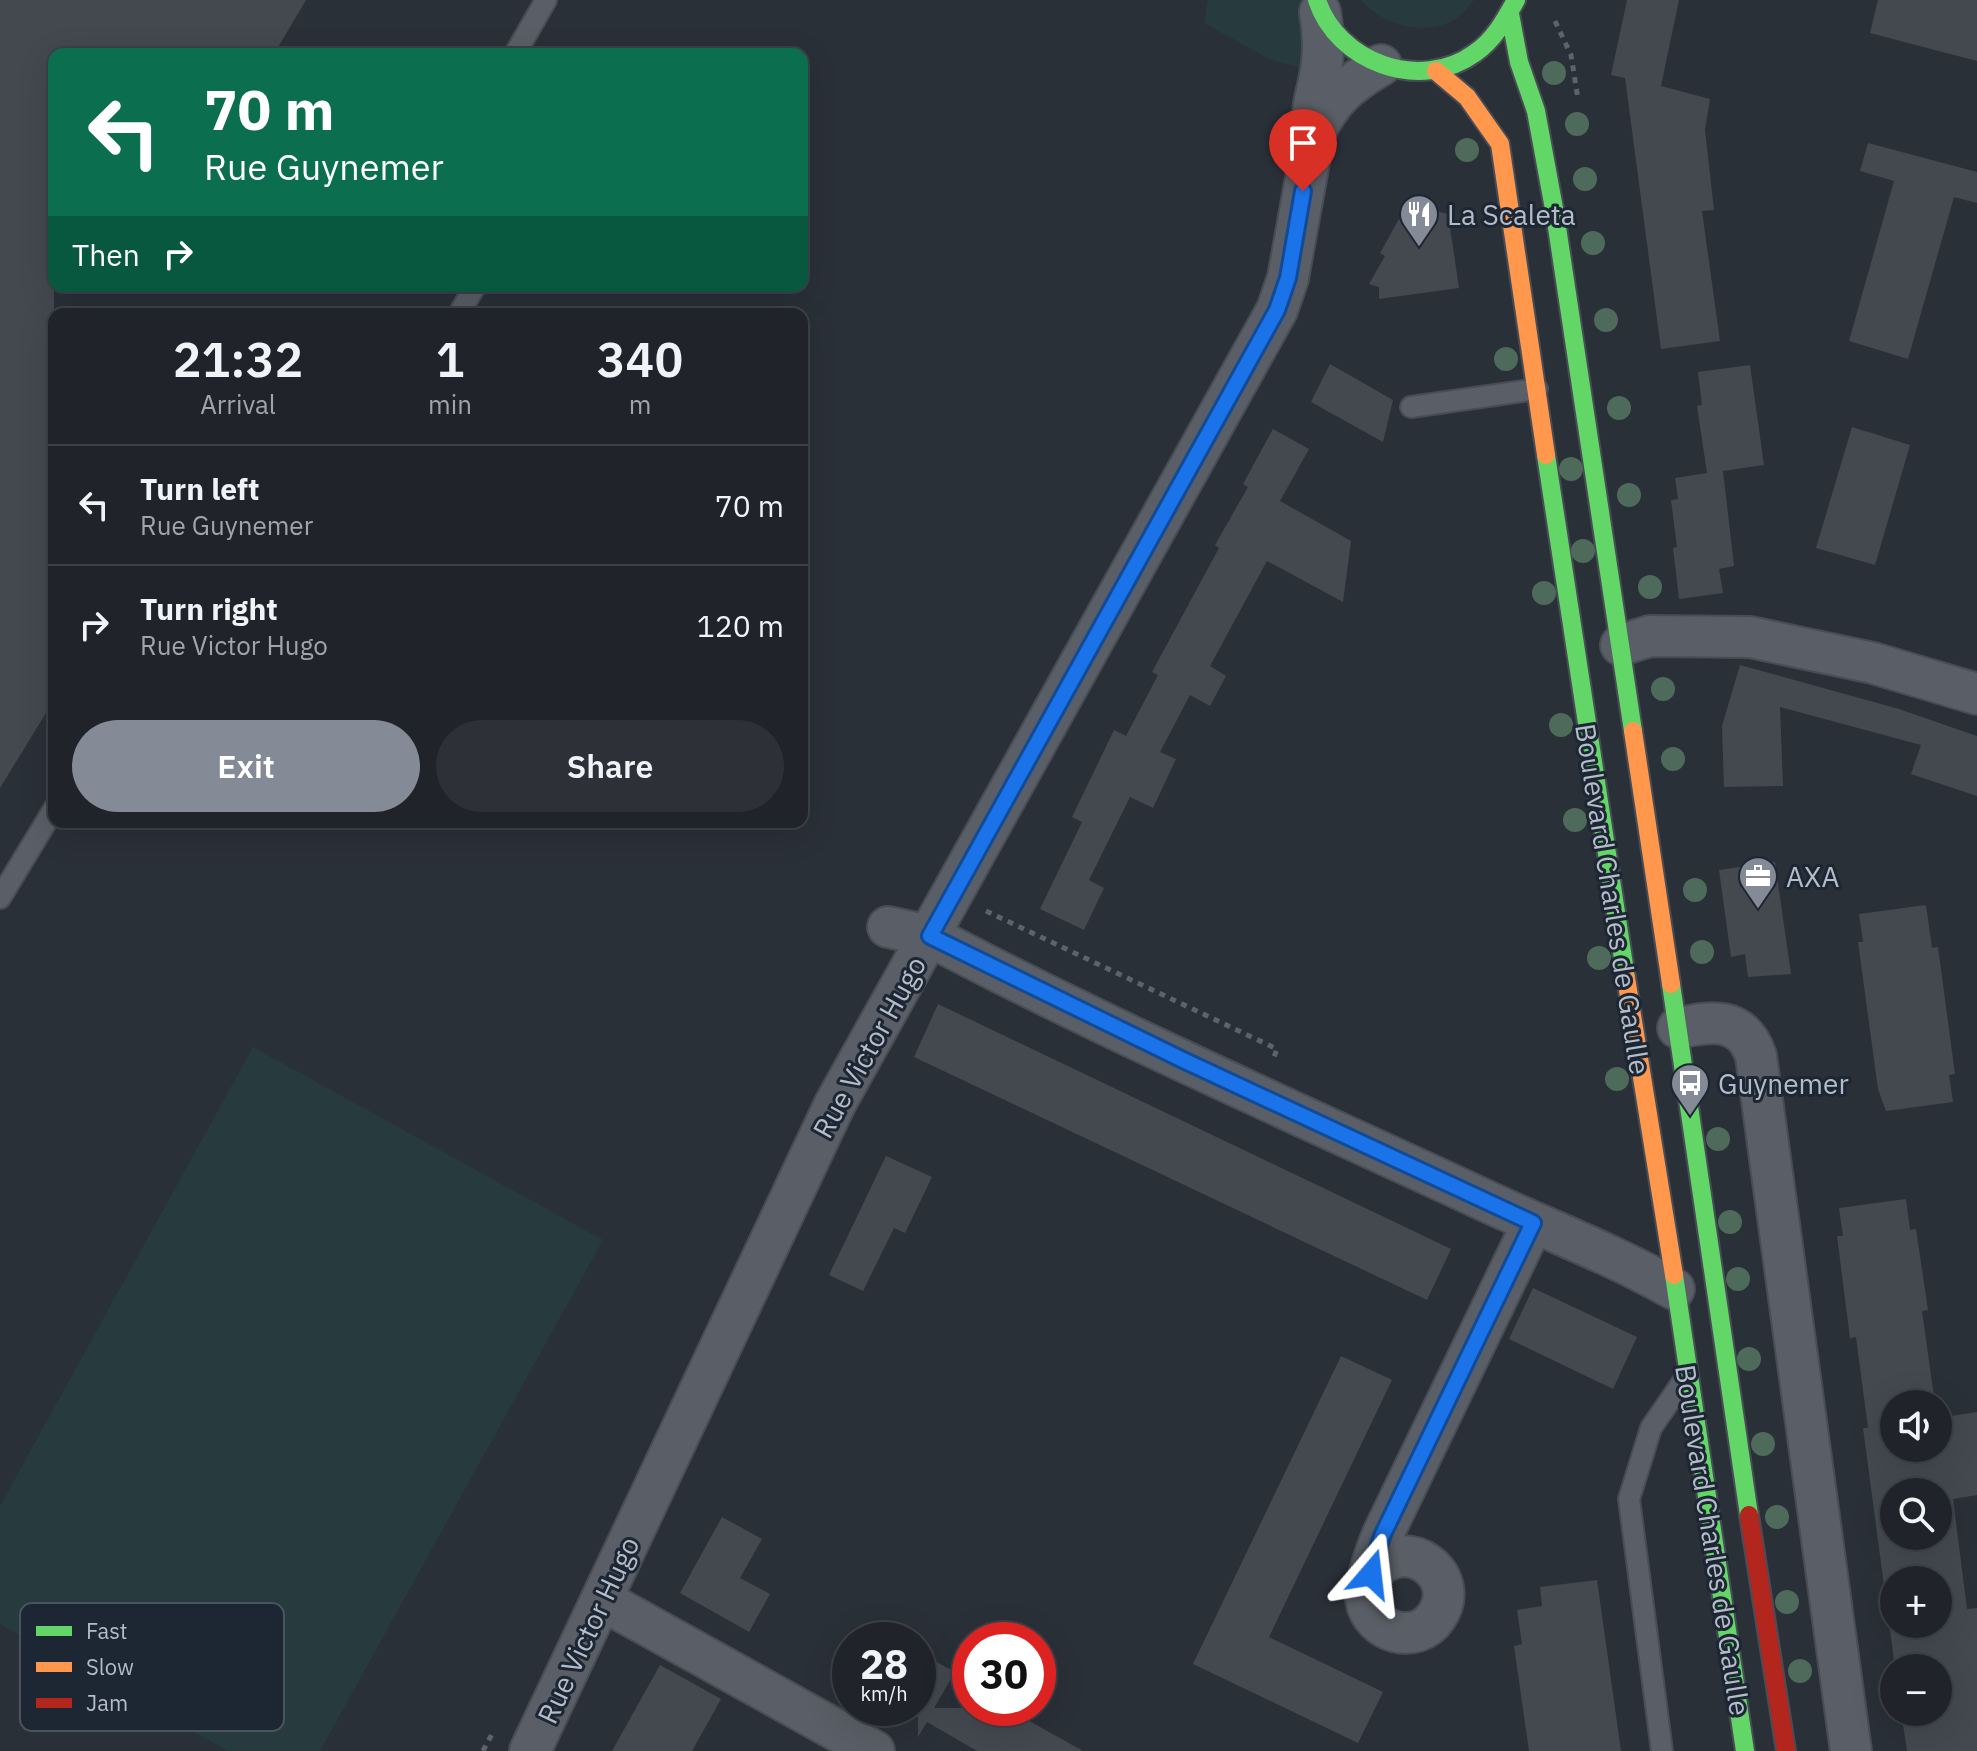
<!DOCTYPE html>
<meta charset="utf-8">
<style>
body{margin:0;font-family:"IBM Plex Sans",sans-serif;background:#2d3036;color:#f1f3f6;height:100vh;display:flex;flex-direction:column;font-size:30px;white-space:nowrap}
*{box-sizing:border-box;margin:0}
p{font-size:26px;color:#a2a4a8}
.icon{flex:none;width:44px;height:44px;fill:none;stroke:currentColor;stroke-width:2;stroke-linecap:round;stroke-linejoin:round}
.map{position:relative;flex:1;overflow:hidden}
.details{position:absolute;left:48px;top:308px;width:760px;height:520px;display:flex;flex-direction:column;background:#20242a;border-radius:16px;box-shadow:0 8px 32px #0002,0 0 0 2px #3d4147}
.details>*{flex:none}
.top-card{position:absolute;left:48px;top:48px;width:760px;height:244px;border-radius:16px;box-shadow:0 8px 32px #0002,0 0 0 2px #3d4147;background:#0b6e4f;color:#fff;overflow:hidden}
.buttons{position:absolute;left:1880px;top:1390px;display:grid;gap:16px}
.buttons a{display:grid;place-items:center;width:72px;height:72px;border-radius:50%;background:#20242a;box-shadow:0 8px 32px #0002,0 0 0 2px #3d4147;font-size:40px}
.speed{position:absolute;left:832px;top:1622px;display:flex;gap:16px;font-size:40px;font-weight:700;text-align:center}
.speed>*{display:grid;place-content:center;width:104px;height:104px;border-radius:50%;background:#20242a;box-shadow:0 8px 32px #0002,0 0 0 2px #3d4147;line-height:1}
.speed small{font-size:20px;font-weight:400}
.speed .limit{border:12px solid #d22;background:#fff;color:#111}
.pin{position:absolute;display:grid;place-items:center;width:68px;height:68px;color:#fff;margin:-82px -34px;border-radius:50% 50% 50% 0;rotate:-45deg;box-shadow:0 0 8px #0007}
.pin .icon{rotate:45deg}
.me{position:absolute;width:88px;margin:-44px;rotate:17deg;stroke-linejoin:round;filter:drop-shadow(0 0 6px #0008)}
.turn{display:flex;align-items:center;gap:28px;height:168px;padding:0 24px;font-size:36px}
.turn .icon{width:104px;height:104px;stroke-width:2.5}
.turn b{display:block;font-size:56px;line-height:68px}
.then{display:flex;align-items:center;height:76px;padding:0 24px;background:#0003;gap:16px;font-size:30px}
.eta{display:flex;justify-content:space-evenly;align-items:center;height:136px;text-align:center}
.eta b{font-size:48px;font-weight:600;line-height:56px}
.button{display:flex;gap:16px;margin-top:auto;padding:16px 24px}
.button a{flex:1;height:92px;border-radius:48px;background:#848b96;color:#fff;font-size:32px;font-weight:600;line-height:92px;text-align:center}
.button a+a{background:#2d3036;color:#f1f3f6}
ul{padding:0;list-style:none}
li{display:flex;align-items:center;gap:24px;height:120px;padding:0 24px;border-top:2px solid #3d4147}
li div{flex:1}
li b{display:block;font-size:30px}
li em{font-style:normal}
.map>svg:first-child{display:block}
.green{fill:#273a3e}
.building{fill:#444950;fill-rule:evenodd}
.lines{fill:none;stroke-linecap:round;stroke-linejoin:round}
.lane-casing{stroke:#484c53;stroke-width:24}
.street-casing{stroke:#484c53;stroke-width:44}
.fast-casing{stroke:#484c55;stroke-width:22}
.slow-casing{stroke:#484c55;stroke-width:22}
.jam-casing{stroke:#484c55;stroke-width:22}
.path{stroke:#5d636a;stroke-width:5;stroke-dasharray:6 6;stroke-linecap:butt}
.lane{stroke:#5a5e66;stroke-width:20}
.street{stroke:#5a5e66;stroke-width:40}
.fast{stroke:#63d668;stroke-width:18}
.slow{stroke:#ff974d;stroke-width:18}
.jam{stroke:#b3261e;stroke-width:18}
.tree{fill:#4e6a5a}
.route-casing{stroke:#114b97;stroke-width:20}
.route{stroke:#1a73e8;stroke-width:14}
.labels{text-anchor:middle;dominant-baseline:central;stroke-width:6;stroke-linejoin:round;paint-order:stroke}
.poi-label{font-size:28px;fill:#b4bcc9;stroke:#1d2633;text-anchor:start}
.street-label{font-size:28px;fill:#b4bcc9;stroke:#1d2633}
.key{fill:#1d2633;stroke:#4a5360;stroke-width:2}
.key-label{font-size:22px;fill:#b4bcc9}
</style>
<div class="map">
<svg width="1977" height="1751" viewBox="0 0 1977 1751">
<rect width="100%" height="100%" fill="#2a3038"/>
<g class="green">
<path d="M1208,0H1301L1311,34L1304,69L1269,59L1204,23Z"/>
<path d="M1361,0H1474C1468,8 1459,18 1450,22C1420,36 1382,24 1361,0Z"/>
<path d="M253,1047L603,1240L320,1751H228L0,1624V1506Z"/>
</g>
<g class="building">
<path d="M0,0H306L274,54H54V700L0,788Z"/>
<path d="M1627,0H1679L1661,86L1710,99L1705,130L1714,210L1702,211L1720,341L1661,349L1625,78L1611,75Z"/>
<path d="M1878,0H1977V61L1870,33Z"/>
<path d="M1868,143L1977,172V203L1954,197L1908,359L1849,341L1894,181L1860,171Z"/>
<path d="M1407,205L1448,214L1459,288L1379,299V287L1369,284L1385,256L1380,253Z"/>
<path d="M1330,364L1393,400L1383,442L1311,402Z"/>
<path d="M1750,365L1764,465L1723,471L1734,566L1719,569L1723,593L1679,599L1673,548L1677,547L1671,500L1678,499L1675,478L1707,473L1697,406L1702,405L1698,372Z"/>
<path d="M1852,427L1910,445L1875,565L1816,548Z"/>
<path d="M1273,429L1309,449L1280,501L1351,541L1343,602L1267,561L1210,666L1226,676L1210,706L1190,695L1160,752L1176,759L1153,808L1130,797L1089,880L1104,888L1084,930L1040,909L1082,822L1072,817L1114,730L1126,736L1158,675L1152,672L1219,548L1215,545L1248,487L1243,484Z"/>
<path d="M1740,665L1899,709L1977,736V796L1911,774L1921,745L1780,707L1783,786L1724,787L1722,726Z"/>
<path d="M1775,862L1791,974L1748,977L1745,954L1731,957L1719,870Z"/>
<path d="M1926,905L1932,948L1938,947L1955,1074L1949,1075L1953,1102L1886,1111L1878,1089L1858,942H1863L1859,914Z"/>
<path d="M938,1004L1451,1249L1427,1300L914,1057Z"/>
<path d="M886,1156L932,1177L905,1233L894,1228L863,1291L829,1275Z"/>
<path d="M1906,1199L1910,1230L1916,1229L1928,1310L1922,1311L1935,1404H1894V1448H1938V1418L1977,1412V1495L1953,1499L1967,1609L1977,1608V1751H1907L1901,1712H1938V1668H1895L1863,1428H1868L1856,1337L1850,1338L1837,1236H1843L1839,1208ZM1894,1492H1938V1536H1894ZM1894,1580H1938V1624H1894Z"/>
<path d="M1533,1288L1637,1337L1613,1389L1509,1339Z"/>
<path d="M1341,1356L1392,1380L1269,1637L1383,1692L1358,1743L1193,1664Z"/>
<path d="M722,1517L762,1539L740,1578L770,1594L749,1632L680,1593Z"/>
<path d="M1597,1580L1621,1751H1529L1514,1646L1522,1644L1517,1610L1542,1606L1540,1587Z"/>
<path d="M918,1652L955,1672L934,1708H1006L1083,1751H977L927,1722L918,1737V1717L902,1708H918Z"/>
<path d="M660,1665L721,1699L692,1751H612Z"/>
</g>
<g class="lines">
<defs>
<g id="lane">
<path d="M515,54L546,0"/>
<path d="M459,314L475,286"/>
<path d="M1411,407L1537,389"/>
<path d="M0,898L54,809"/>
<path d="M1662,1751L1629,1499L1651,1428L1686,1377"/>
</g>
<g id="street">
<path d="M1313,126C1311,104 1320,85 1322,63C1324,46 1323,29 1320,12"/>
<path d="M1621,645L1650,636L1750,637L1873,663L1977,694"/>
<path d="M888,927L930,936C1106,1029 1290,1110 1471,1194C1538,1226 1609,1252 1674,1289"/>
<path d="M1678,1028C1712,1021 1742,1016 1756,1056L1851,1751"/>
<path d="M1371,1574C1404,1531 1465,1575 1436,1617C1416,1646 1371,1633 1366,1599C1364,1584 1377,1549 1383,1534L1533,1223"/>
<path d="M602,1600L874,1751"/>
<path d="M530,1751L835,1104L1277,310L1288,278L1314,134C1331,99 1347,85 1381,65"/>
</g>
<g id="fast">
<path d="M1317,0C1337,62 1420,93 1475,53C1494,40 1505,20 1516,0"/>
<path d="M1510,14L1519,62L1536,111L1555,214L1633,731"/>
<path d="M1546,455L1626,978"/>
<path d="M1671,984L1749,1515"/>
<path d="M1674,1275L1745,1751"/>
</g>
<g id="slow">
<path d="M1436,71L1467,97L1500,144L1546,455"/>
<path d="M1633,731L1671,984"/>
<path d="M1626,978L1674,1275"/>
</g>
<path id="jam" d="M1749,1515L1786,1751"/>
</defs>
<use href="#lane" class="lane-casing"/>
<use href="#street" class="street-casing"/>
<use href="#fast" class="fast-casing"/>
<use href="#slow" class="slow-casing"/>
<use href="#jam" class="jam-casing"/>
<g class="path">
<path d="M1555,21L1571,55L1578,99"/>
<path d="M986,911L1277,1049L1273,1060"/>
<path d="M483,1751L492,1734"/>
</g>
<use href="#lane" class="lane"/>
<use href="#street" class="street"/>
<use href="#fast" class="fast"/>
<use href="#slow" class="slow"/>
<use href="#jam" class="jam"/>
</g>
<g class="tree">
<circle cx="1554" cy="73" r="12"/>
<circle cx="1577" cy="124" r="12"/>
<circle cx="1467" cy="150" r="12"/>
<circle cx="1585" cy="179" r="12"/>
<circle cx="1593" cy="243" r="12"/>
<circle cx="1606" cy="320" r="12"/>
<circle cx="1506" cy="359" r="12"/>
<circle cx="1619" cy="408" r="12"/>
<circle cx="1571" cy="469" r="12"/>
<circle cx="1629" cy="495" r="12"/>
<circle cx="1583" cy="551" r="12"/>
<circle cx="1650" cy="587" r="12"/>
<circle cx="1544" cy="593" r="12"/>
<circle cx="1663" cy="689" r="12"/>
<circle cx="1561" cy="725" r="12"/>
<circle cx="1673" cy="759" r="12"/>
<circle cx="1575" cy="820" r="12"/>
<circle cx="1695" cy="890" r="12"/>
<circle cx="1702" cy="952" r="12"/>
<circle cx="1599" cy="958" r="12"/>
<circle cx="1617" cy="1079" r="12"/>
<circle cx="1718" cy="1139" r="12"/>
<circle cx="1730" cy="1222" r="12"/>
<circle cx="1738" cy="1279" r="12"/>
<circle cx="1749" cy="1359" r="12"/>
<circle cx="1763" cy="1444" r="12"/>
<circle cx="1777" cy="1517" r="12"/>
<circle cx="1787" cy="1602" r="12"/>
<circle cx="1800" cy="1671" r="12"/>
</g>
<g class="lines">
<defs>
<path id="route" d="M1303,191L1288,278L1277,310L930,936L1183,1060L1533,1223L1383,1534L1374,1559L1371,1574"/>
</defs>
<use href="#route" class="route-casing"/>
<use href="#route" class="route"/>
</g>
<defs>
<symbol id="restaurant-pin" viewBox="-11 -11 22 30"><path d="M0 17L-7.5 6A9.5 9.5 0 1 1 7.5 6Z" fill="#848b96" stroke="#1d2633"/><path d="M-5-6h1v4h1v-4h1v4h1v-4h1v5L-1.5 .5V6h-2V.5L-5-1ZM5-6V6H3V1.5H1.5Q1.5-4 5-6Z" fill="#fff"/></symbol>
<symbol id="office-pin" viewBox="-11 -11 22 30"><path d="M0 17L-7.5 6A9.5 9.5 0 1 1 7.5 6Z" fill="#848b96" stroke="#1d2633"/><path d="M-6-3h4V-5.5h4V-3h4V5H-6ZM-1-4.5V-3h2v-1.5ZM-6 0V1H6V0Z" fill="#fff"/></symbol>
<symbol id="bus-pin" viewBox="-11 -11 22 30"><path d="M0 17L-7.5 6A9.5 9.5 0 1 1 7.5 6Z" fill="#848b96" stroke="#1d2633"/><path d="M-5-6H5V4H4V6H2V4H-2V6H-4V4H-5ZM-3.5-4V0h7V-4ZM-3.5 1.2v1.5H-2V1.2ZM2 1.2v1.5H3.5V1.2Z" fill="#fff"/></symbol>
</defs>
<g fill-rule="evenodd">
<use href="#restaurant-pin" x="1397" y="192" width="44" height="60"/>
<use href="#office-pin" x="1736" y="854" width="44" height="60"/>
<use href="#bus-pin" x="1668" y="1061" width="44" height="60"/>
</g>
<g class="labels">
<g class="poi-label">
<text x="1447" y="214">La Scaleta</text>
<text x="1786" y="876">AXA</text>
<text x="1718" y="1083">Guynemer</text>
</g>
<g class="street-label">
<text transform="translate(1613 899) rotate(81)">Boulevard Charles de Gaulle</text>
<text transform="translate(869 1047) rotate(-61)">Rue Victor Hugo</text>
<text transform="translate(1713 1540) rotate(81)">Boulevard Charles de Gaulle</text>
<text transform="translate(588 1630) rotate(-65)">Rue Victor Hugo</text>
</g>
</g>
<rect x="20" y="1603" width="264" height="128" rx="12" class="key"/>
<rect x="36" y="1626" width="36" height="10" fill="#63d668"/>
<rect x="36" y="1662" width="36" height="10" fill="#ff974d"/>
<rect x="36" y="1698" width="36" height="10" fill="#b3261e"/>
<g class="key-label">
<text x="86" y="1639">Fast</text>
<text x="86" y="1675">Slow</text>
<text x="86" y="1711">Jam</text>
</g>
</svg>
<div class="buttons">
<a><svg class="icon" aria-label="sound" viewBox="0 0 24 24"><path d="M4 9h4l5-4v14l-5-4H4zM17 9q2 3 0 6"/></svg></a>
<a><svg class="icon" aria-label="search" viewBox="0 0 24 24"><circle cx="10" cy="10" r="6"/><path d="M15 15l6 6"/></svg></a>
<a>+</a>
<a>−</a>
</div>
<div class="speed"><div>28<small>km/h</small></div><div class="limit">30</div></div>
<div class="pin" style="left:1303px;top:191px;background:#d93025"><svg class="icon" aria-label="arrive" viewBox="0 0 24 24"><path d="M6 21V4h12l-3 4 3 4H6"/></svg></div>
<svg class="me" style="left:1371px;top:1574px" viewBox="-20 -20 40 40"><path d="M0-17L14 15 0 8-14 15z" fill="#1a73e8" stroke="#fff" stroke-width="4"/></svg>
<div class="top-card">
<div class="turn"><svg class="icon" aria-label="left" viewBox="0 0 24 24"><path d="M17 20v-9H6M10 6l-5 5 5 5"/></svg><div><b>70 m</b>Rue Guynemer</div></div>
<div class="then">Then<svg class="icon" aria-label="right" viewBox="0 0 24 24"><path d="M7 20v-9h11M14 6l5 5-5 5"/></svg></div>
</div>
<section class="details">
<div class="eta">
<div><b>21:32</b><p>Arrival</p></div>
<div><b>1</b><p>min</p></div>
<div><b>340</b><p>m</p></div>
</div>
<ul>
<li><svg class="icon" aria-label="left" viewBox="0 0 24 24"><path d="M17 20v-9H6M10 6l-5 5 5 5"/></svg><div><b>Turn left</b><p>Rue Guynemer</p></div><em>70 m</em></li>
<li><svg class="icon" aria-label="right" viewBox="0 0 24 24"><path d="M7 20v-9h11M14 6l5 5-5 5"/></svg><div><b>Turn right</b><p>Rue Victor Hugo</p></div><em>120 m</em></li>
</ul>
<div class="button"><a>Exit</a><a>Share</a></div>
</section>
</div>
